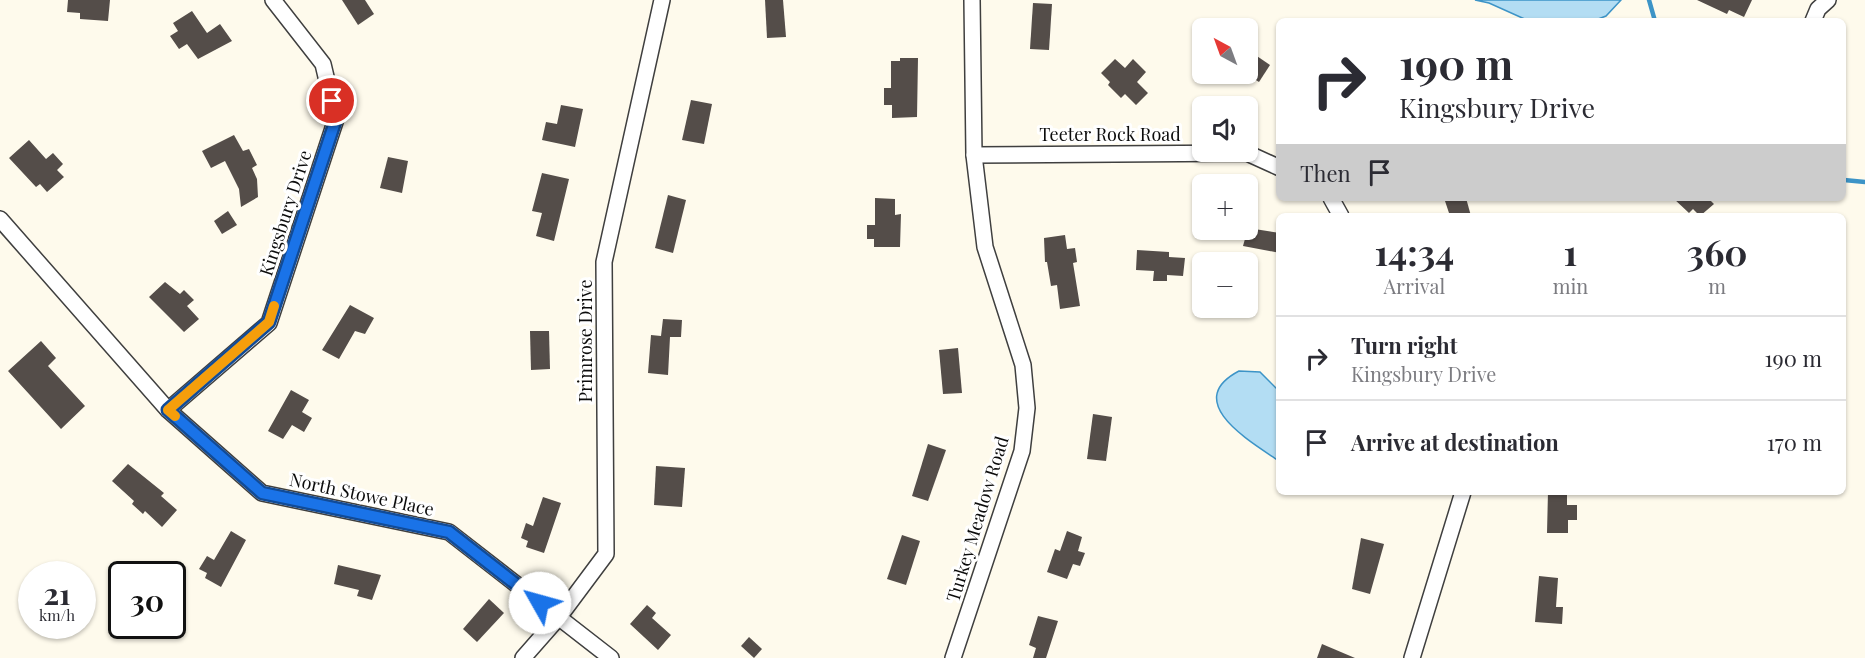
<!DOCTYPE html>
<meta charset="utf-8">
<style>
body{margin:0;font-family:"Playfair Display",serif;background:#f7f7f7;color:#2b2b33;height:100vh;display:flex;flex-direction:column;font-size:22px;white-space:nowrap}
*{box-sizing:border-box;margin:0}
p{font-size:20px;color:#7c7c81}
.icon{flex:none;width:33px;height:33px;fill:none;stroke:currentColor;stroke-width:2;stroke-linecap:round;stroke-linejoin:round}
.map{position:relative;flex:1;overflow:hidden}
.panel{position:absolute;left:1276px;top:213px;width:570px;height:282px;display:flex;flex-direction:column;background:#fff;border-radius:9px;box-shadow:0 2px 4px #0004}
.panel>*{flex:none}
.hud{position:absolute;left:1276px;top:18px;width:570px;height:183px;border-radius:9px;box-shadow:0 2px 4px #0004;background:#fff;color:#2b2b33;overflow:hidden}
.needle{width:39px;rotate:319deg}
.controls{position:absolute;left:1192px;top:18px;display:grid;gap:12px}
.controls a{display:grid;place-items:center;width:66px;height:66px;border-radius:9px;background:#fff;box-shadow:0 2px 4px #0004;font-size:30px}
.speed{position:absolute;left:18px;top:561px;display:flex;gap:12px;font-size:30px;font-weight:700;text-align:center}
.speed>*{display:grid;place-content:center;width:78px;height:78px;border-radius:50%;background:#fff;box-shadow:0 2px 4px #0004;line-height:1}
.speed small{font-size:15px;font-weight:400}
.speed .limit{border:3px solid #111;border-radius:9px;background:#fff;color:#111}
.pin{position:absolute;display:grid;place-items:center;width:51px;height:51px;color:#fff;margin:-26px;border:3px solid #fff;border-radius:50%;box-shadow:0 2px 6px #0007}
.me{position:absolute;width:66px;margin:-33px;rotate:308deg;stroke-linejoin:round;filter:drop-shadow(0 0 4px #0008)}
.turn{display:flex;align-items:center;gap:21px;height:126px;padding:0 24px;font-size:27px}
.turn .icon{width:78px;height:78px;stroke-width:2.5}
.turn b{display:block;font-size:42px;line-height:51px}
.then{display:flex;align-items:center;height:57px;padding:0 24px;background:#0003;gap:12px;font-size:22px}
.eta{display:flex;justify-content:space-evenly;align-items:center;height:102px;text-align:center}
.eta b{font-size:36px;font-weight:700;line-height:42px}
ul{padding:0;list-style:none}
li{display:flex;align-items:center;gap:18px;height:84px;padding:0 24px;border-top:2px solid #e1e1e2}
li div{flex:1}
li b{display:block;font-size:22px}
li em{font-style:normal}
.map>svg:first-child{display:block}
.water{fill:#b3ddf3;stroke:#3d94c7;stroke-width:1.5}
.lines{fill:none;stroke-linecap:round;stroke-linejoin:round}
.stream{stroke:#3d94c7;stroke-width:4.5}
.building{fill:#544d49}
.minor-casing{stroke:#3f3f3f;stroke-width:18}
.minor{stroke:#fff;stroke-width:15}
.route-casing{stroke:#114b97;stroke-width:15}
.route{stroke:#1a73e8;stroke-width:10}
.slow{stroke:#f59e0b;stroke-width:10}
.labels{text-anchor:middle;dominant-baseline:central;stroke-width:6;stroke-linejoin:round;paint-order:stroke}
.street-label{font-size:18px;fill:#0c0c0c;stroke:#fff}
</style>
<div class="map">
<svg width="1865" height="658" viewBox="0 0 1865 658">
<rect width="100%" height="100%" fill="#fefaec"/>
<g class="water">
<path d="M1475,0H1621L1606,16L1593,21H1529L1489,3Z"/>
<path d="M1239,371L1260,372L1279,391V461C1253,443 1180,402 1239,371Z"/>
</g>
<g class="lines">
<g class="stream">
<path d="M1649,0L1655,21"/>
<path d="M1844,180L1865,182"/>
</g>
</g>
<g class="building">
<path d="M68,0H110L108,21L80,19V13L67,12Z"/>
<path d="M342,0H365L374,14L358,25Z"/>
<path d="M765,0H783L786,37L767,38Z"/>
<path d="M1697,0H1752L1744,17L1729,10L1727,14Z"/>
<path d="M1033,3L1052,4L1049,50L1030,49Z"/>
<path d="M192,11L207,33L220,24L232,41L198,59L187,44L179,49L170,36L178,31L173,23Z"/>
<path d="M1248,50L1270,65L1259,82L1248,75Z"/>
<path d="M900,58H918L917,117L892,118V105H884V88H891V61H900Z"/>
<path d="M1115,59L1125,68L1133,59L1146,72L1137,82L1148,93L1136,105L1125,94L1121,98L1108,85L1110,82L1101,73Z"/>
<path d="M691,100L712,104L704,144L682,140Z"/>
<path d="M561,105L583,109L575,147L542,140L546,122L557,124Z"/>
<path d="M234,135L243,151L249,149L257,165L252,168L257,179L258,197L241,207L239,189L225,161L211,168L202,151Z"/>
<path d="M29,140L46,159L53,153L63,164L57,170L64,177L47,192L40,184L36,187L9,158Z"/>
<path d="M388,157L408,161L402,193L380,188Z"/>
<path d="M542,173L569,179L554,241L536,236L542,213L532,211Z"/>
<path d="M668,195L686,200L673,253L655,248Z"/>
<path d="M875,198L895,199V215L901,214L900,247H874V239H867V225H875Z"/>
<path d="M1444,198H1466L1471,216H1450Z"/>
<path d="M1673,198H1708L1714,204L1700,216L1693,209L1689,213Z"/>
<path d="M228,211L237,225L222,234L214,221Z"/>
<path d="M1248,228L1280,233V253L1243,246Z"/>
<path d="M1065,235L1067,249L1075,248L1077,262L1073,263L1080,306L1060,309L1057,285L1051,286L1047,262H1045L1044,238Z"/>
<path d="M1137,250L1169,252V257L1185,258L1183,276L1167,275V281H1153L1154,271L1136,270Z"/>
<path d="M165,282L180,294L184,290L194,300L187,306L199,319L184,332L149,297Z"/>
<path d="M350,305L374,318L365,334L355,331L339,359L322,350Z"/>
<path d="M663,319L682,320L681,337H670L668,375L648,373L651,335L661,336Z"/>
<path d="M530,331H549L550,369L531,370Z"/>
<path d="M41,341L56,358L48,366L85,406L61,429L8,371Z"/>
<path d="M958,348L962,393L943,394L939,350Z"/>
<path d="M291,390L309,400L302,412L312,418L304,432L292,425L283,439L268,431Z"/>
<path d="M1093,414L1112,417L1106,461L1087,459Z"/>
<path d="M928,444L946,450L928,501L912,496Z"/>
<path d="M128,464L164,493L161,496L177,510L162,527L145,511L143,514L132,504L134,501L112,481Z"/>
<path d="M656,466L685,468L682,507L654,505Z"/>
<path d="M1548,492H1567V505H1577V520H1568V533H1547Z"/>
<path d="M543,497L561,503L544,553L526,547L528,541L521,538L526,523L533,526Z"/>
<path d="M231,531L246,540L221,587L205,578L207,573L199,569L207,556L214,560Z"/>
<path d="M1067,531L1082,537L1078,551L1085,553L1080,566L1073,564L1067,579L1047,572L1055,549L1060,551Z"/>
<path d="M902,535L920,541L906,585L887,579Z"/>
<path d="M1361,538L1384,544L1370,594L1352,589Z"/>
<path d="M338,565L381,575L372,600L357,596L359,590L334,584Z"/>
<path d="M1539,576L1558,578L1556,607H1563L1562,624L1535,622Z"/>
<path d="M489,599L504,613L477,642L463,629Z"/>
<path d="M647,605L656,613L652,618L671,635L658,650L630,624Z"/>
<path d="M1038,616L1058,621L1046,658H1033L1036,648L1029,645Z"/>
<path d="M749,637L762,649L754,658L741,646Z"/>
<path d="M1322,644L1355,658H1317Z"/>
</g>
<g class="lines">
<defs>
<g id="minor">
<path d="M1813,21L1818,9L1828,0"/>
<path d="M974,155L1247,153L1280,168"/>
<path d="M1331,198L1341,216"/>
<path d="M0,219L168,410L262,493L449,532L611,658"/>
<path d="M168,410L269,323L336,119L323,64L273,0"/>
<path d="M523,658L559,617L606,554L604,262L662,0"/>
<path d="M953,658L1022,451L1027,408L1023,365L985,247L974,155L972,0"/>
<path d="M1412,658L1463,492"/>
</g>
</defs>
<use href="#minor" class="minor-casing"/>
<use href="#minor" class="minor"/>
</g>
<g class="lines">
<defs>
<path id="route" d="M332,101L336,119L269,322L168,410L262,493L449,532L540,603"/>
</defs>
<use href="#route" class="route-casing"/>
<use href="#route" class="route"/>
<path class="slow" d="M175,416L168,410L269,322L274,306"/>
</g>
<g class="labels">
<g class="street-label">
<text x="1110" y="134">Teeter Rock Road</text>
<text transform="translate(285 213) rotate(-72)">Kingsbury Drive</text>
<text transform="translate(585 341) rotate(-90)">Primrose Drive</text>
<text transform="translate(362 494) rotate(12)">North Stowe Place</text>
<text transform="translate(977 519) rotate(-73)">Turkey Meadow Road</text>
</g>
</g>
</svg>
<div class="controls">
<a><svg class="needle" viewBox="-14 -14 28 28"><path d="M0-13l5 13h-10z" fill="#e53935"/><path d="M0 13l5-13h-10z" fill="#7c7c81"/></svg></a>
<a><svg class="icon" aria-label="sound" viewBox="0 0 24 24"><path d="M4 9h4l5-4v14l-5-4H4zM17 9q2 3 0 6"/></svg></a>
<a>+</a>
<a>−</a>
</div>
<div class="speed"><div>21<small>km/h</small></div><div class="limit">30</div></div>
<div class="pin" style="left:332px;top:101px;background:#d93025"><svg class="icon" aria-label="arrive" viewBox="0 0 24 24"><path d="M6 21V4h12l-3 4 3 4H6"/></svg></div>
<svg class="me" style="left:540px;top:603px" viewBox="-20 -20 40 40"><circle r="19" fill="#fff"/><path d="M0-13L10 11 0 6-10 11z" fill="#1a73e8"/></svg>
<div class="hud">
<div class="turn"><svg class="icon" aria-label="right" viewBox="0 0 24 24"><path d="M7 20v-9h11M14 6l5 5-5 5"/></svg><div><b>190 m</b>Kingsbury Drive</div></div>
<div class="then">Then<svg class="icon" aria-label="arrive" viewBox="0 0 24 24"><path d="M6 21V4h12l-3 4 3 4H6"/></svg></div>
</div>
<section class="panel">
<div class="eta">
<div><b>14:34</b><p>Arrival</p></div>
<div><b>1</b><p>min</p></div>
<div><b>360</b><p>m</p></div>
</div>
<ul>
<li><svg class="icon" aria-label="right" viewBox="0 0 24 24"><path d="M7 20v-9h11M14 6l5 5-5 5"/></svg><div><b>Turn right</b><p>Kingsbury Drive</p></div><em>190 m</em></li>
<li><svg class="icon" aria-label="arrive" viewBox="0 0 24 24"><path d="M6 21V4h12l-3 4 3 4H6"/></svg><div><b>Arrive at destination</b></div><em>170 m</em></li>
</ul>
</section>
</div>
